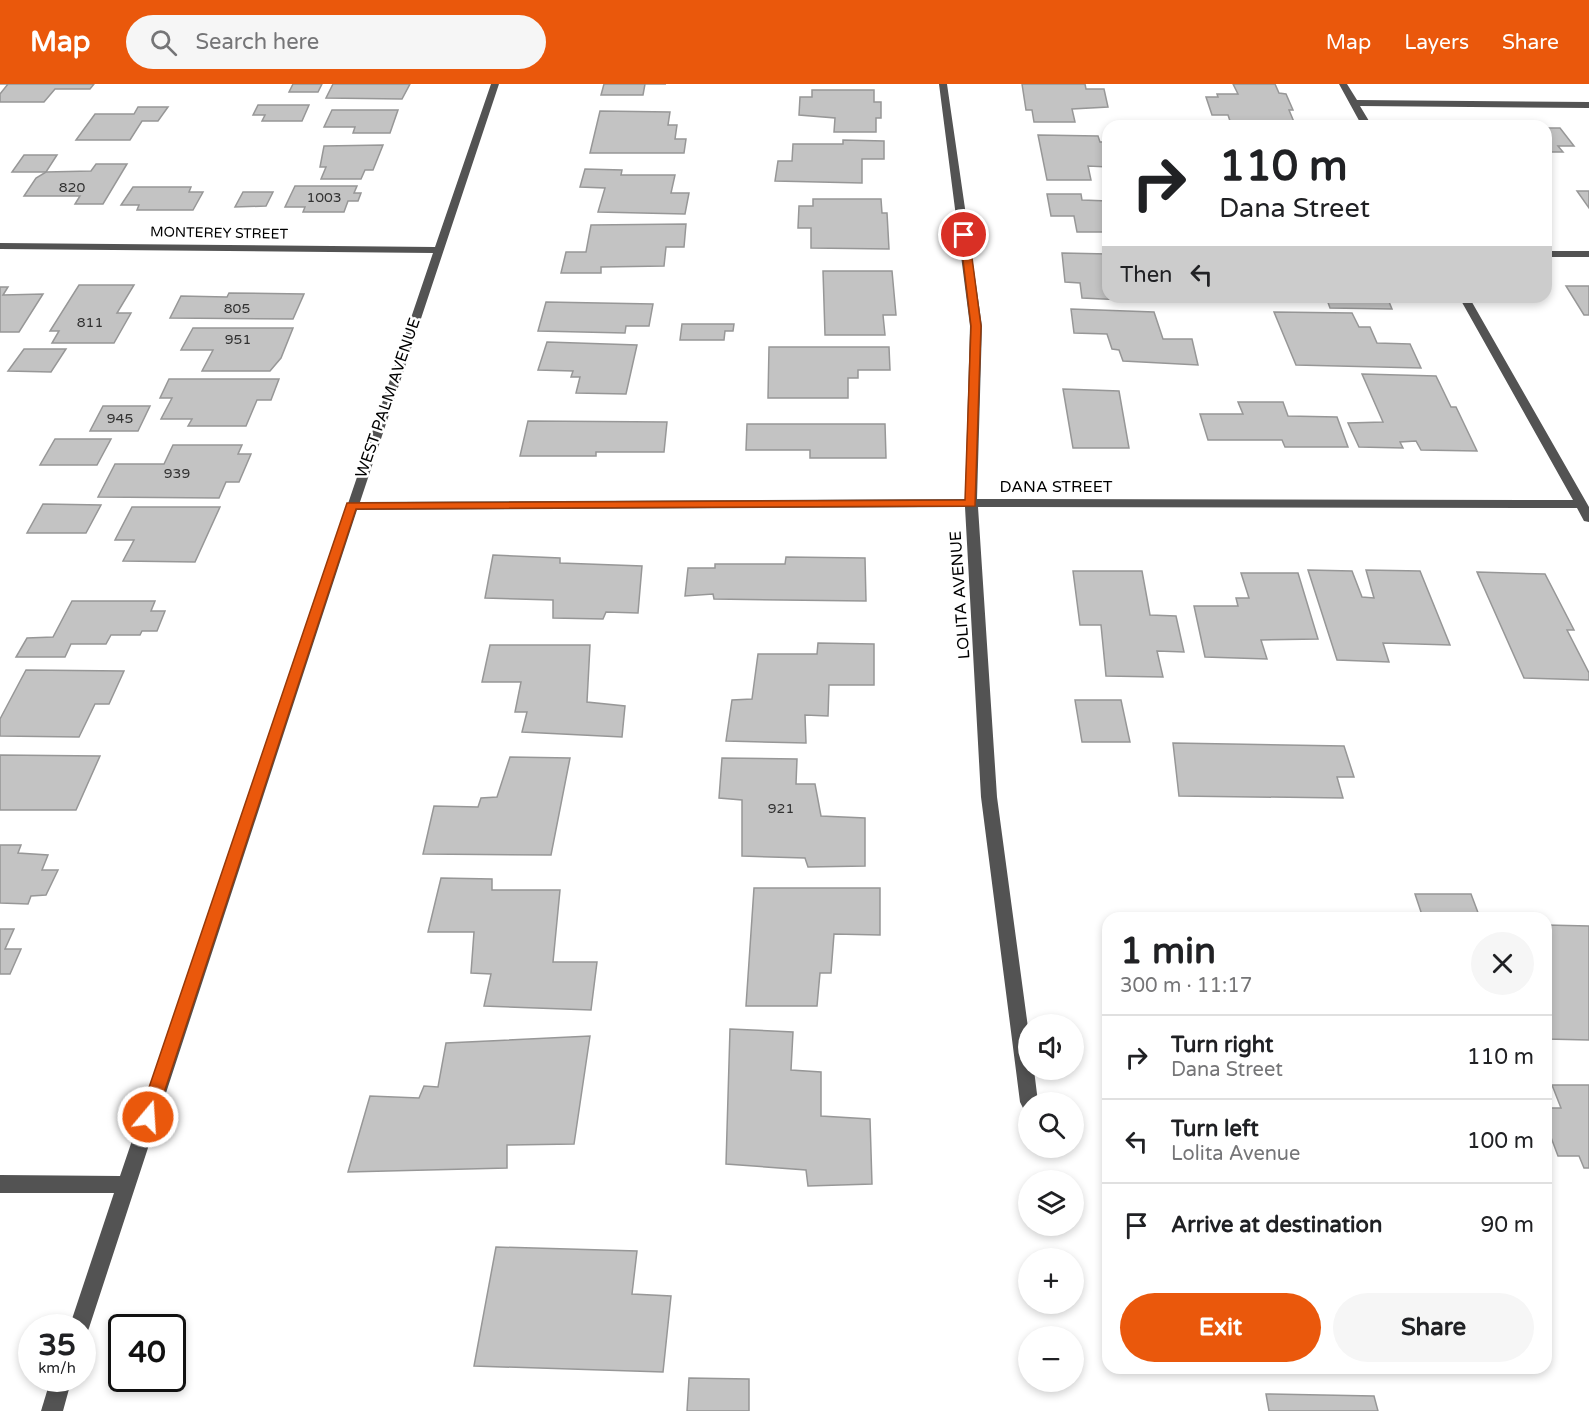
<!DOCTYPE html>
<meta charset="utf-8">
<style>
body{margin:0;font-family:"Varela Round",sans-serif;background:#f6f6f6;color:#202124;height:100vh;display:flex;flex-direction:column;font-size:22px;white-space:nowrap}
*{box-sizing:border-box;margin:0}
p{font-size:20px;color:#757577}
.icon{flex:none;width:33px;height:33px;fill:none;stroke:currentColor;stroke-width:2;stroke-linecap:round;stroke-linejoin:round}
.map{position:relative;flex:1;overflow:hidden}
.side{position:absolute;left:1102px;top:828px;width:450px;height:462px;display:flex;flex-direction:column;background:#fff;border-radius:18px;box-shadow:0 3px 9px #0003}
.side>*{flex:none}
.guide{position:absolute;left:1102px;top:36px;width:450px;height:183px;border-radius:18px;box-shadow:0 3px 9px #0003;background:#fff;color:#202124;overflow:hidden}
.controls{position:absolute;left:1018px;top:930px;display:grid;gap:12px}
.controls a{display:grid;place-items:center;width:66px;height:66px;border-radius:50%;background:#fff;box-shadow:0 3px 9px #0003;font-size:30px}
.speed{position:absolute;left:18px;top:1230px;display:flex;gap:12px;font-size:30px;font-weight:700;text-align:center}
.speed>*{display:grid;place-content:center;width:78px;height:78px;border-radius:50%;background:#fff;box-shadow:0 3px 9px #0003;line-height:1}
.speed small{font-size:15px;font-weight:400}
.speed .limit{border:3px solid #111;border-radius:9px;background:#fff;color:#111}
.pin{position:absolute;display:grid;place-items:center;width:51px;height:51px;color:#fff;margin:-26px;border:3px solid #fff;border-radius:50%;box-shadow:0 2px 6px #0007}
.me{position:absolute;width:66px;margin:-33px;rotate:18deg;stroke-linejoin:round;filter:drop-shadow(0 0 4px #0008)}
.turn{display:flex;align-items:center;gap:21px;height:126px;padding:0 18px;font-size:27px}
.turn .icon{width:78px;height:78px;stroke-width:2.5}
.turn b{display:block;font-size:42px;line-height:51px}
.then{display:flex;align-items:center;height:57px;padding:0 18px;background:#0003;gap:12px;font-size:22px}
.round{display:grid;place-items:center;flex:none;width:63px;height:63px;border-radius:32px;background:#f6f6f6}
.overview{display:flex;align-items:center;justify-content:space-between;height:102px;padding:0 18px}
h1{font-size:36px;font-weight:700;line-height:45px}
.primary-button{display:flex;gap:12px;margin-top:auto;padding:12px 18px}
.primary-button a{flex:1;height:69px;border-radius:36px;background:#ea580c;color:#fff;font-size:24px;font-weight:700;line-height:69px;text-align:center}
.primary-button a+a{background:#f6f6f6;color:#202124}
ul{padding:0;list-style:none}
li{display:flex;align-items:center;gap:18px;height:84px;padding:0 18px;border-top:2px solid #e0e0e0}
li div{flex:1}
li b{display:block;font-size:22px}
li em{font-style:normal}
header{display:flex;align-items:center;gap:36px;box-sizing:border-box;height:84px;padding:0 30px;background:#ea580c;color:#fff}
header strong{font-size:28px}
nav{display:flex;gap:33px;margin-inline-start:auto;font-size:21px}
.search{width:420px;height:54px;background:#f6f6f6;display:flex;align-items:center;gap:15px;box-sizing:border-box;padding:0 21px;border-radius:33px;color:#757577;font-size:22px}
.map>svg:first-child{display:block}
.building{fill:#c3c3c3;stroke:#979797;stroke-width:1.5}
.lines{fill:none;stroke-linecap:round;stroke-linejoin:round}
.minor{fill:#535353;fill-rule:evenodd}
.route{fill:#ea580c;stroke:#983908;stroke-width:1.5}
.labels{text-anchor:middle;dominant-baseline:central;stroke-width:5;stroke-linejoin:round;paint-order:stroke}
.number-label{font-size:14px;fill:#313131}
.far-street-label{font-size:14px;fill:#000;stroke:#fff}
.street-label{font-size:16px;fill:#000;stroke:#fff}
</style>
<header>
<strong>Map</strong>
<div class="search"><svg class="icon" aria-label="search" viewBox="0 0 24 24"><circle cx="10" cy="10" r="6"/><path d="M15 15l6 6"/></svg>Search here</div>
<nav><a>Map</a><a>Layers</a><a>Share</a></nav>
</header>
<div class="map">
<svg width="1589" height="1327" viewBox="0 0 1589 1327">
<rect width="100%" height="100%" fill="#fff"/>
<g class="building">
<path d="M0,0H94L90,5H55L44,18H0V10L8,0Z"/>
<path d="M293,0H322L318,8H289Z"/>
<path d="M333,0H410L402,15L326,14Z"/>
<path d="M604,0H666H645L643,11H601Z"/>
<path d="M1022,0H1085L1086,5H1104L1108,23L1072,25L1075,38H1034L1032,26H1026Z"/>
<path d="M1233,0H1275L1279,9L1286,10L1293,26H1289L1294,38L1230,37L1228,31H1212L1206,13H1218L1217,10H1238Z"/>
<path d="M812,6H874V18H881V34H876V48H834L835,34L799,31L800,13H812Z"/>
<path d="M258,21H309L302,37H262L265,31H253Z"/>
<path d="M138,23H168L158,37H142L130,56H76L95,30H134Z"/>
<path d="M332,26H398L390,49H353L355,43H324Z"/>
<path d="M600,27L670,28L668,41H677L675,55H686L684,69H590Z"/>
<path d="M1546,44H1560L1574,62H1558L1563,68H1546Z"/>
<path d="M1038,51L1098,52L1100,58H1108V83L1088,82L1091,96H1047Z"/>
<path d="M843,56L884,57V75H862V99L775,97L778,77H792L793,60H843Z"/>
<path d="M383,61L373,86H365L361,95H321L326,83H320L324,62Z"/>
<path d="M24,71H57L46,88H12Z"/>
<path d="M96,80H127L103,120H75L80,112H24L36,94L46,88L91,87Z"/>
<path d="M585,85L622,86L621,91H675L671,109H689L685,130L598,128L605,104L580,103Z"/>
<path d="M295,102H357L354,109H361L358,117H348L344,128H303L305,123H285Z"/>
<path d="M133,103H191L189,108H203L193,126H137L139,121H121Z"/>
<path d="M1577,107H1589V124Z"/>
<path d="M243,108H273L266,122L235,123Z"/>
<path d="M1047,110H1081L1082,116L1108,117V148H1077L1074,132H1051Z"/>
<path d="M813,115H881L882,129H887L889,165L811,164V144H798L799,122H813Z"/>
<path d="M686,140L684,163H666L664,182L601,183V189H561L566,168H586L591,141Z"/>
<path d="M1062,169L1108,170V213H1123L1124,216L1082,214L1080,199L1065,198Z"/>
<path d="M823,187H892L896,231H883L885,251H825Z"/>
<path d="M79,201H134L117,229H131L114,259H52L59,247H50Z"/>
<path d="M1566,202H1589V231H1584Z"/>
<path d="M0,203H8L3,211L43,210L19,248H0Z"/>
<path d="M229,209L304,210L293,235L170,234L181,212L227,213Z"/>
<path d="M1149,213H1186L1187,217H1150Z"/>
<path d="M1326,213H1387L1392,225L1330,224Z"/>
<path d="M546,218L653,220L649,242H626L625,249L538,247Z"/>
<path d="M1071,225L1154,228L1163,255H1192L1198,281L1123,277L1119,266L1112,265L1107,250L1074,249Z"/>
<path d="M1274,228L1352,229L1359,243H1370L1377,259L1410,260L1421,284L1296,281Z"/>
<path d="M682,240H734L733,247H725L724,256H680Z"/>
<path d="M193,244H293L281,274L270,287H202L213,266H181Z"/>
<path d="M547,258L637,261L626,310L576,309L580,293H571L573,287L538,286Z"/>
<path d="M769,263H889L890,286H858V294H848V314H768Z"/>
<path d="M24,265H66L51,288L8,287Z"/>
<path d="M1362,290L1436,292L1451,323H1456L1477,367L1421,366L1416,357L1400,358L1403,364L1359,363L1348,339L1383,338Z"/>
<path d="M169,295H279L271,316H257L246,342H188L192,335H161L172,314H160Z"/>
<path d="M1063,305L1119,307L1129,364H1073Z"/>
<path d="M1238,318H1283L1288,332L1337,333L1348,363H1285L1282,356H1208L1200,330H1243Z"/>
<path d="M103,322H150L138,347H90Z"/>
<path d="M528,337L667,338L664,368H596V372H520Z"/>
<path d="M747,340H885L886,374H810V366H746Z"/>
<path d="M55,355H111L97,381H40Z"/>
<path d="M173,361H242L238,370H251L239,398H226L219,414L98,413L115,380H164Z"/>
<path d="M43,420L101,421L86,449H27Z"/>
<path d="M132,423H220L195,478L123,477L134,456H115Z"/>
<path d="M493,471L560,474V479L642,482L638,529L606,528L603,535L553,534V516L485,514Z"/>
<path d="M786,473L865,474L866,517L714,515L713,510L685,512L688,484H715V480H785Z"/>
<path d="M1308,486L1352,487L1362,513L1374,514L1366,486L1420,487L1450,561L1383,559L1389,578L1337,576Z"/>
<path d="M1073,487H1142L1150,531L1176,532L1184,568L1157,567L1163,593L1106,592L1101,541H1080Z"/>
<path d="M1477,488L1545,490L1574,546H1567L1589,589V596L1524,594Z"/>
<path d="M1241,489H1298L1318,555L1261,556L1267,575L1205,573L1194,522H1238L1236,514H1249Z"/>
<path d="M72,517H155L151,527H165L157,547H142L140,551H111L106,560H71L65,573H16L27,554L53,553Z"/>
<path d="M818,559L874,560V601H829L828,632L805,631L806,659L726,657L732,616L752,615L758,570H817Z"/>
<path d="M490,561H590L587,618L625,622L622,653L522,648L527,628H515L521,598H482Z"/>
<path d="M26,586L124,587L109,620H95L79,653L0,652V635Z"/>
<path d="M1075,616H1121L1130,658H1082Z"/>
<path d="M1173,659L1344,662L1354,693H1337L1343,714L1179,712Z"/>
<path d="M0,671L100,672L76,726H0Z"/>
<path d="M510,673L570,674L551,771L423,770L434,722L478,723L481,714L497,713Z"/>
<path d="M722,674L797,675L796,700H815L821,732L865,734V782L808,783L805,774L742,772V716L719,714Z"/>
<path d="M0,761H21L18,769L48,771L42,786H58L46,811L31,812L28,820L0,819Z"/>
<path d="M441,794L492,795V806H560L553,878H597L591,926L484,922L491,890L471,889L474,848H428Z"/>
<path d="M754,804H880V851L834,850L831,889H820L817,922H746Z"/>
<path d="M1415,810H1471L1480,834H1423Z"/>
<path d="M1546,841L1589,842V956L1546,955V856H1550Z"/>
<path d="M0,845H14L5,865H21L10,890H0Z"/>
<path d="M730,945L793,948L791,986L821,988V1032L870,1035L872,1100L808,1102L806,1086L726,1080Z"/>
<path d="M590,952L574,1060L507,1061V1084L348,1088L370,1012L419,1014L424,1002L438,1003L446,959Z"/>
<path d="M1552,1001H1589V1084H1584L1579,1072H1558L1546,1040V1024H1561Z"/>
<path d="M496,1163L637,1167L632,1210L671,1212L663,1288L474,1282Z"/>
<path d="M689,1294L749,1295V1327H687Z"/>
<path d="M1266,1310L1374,1312L1378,1327H1269Z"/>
</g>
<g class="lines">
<g class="minor">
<path d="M491,0H499L360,418L965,415L970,242L939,0H947L982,242L977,415L1573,416L1459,213H1469L1589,423V438L1584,437L1577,424L978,423L997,713L1029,951V986H1034L1038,1018H1029V1026L1023,1024L1020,1018L981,713L965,423L357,426L89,1244L86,1251L82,1252V1244H69L114,1109H0V1091L120,1092L433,169L0,165V159L435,163Z"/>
<path d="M1339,0H1347L1357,16L1589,18V24L1360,22L1372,42H1362Z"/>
<rect x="1546" y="167" width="43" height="6"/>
<path d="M51,1294H72L63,1327H41Z"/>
</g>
</g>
<path class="route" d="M964,148L969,151L981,242L975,422L356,425L156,1033L154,1039L148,1041L142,1039L139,1033L347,419L965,416L971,242L960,151Z"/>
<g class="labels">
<g class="number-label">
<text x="72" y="103">820</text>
<text x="324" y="113">1003</text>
<text x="237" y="224">805</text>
<text x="90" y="238">811</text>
<text x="238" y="255">951</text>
<text x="120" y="334">945</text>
<text x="177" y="389">939</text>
<text x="781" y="724">921</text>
</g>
<g class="far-street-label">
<text transform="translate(219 149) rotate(1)">MONTEREY STREET</text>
</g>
<g class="street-label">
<text transform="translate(388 314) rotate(-71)">WEST PALM AVENUE</text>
<text x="1056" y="403">DANA STREET</text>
<text transform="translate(960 511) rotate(-94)">LOLITA AVENUE</text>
</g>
</g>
</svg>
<div class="controls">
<a><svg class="icon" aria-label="sound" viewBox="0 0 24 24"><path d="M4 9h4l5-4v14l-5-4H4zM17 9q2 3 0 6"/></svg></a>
<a><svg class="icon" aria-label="search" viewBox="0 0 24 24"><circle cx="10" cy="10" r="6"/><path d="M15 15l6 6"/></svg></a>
<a><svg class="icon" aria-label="layers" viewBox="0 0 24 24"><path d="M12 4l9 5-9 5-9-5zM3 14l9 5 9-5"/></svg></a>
<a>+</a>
<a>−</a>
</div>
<div class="speed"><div>35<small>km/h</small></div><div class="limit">40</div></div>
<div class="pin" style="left:964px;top:151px;background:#d93025"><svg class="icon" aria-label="arrive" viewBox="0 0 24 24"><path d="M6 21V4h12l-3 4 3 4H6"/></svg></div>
<svg class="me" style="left:148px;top:1033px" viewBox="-20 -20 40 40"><circle r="17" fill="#ea580c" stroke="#fff" stroke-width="3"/><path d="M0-11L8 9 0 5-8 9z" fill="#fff"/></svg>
<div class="guide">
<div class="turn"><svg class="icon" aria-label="right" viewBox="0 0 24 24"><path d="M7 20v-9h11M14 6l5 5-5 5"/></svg><div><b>110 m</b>Dana Street</div></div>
<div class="then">Then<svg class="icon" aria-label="left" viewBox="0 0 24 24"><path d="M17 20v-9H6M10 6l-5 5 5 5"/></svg></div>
</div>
<section class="side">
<div class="overview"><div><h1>1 min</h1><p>300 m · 11:17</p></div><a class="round"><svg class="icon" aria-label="close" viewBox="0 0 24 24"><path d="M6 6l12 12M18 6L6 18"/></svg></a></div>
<ul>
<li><svg class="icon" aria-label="right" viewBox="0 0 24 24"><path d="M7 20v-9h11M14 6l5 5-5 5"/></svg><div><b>Turn right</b><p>Dana Street</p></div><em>110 m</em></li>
<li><svg class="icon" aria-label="left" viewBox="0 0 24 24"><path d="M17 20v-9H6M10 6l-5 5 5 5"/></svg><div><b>Turn left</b><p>Lolita Avenue</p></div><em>100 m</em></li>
<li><svg class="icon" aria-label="arrive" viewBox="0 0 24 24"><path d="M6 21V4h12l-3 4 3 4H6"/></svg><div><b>Arrive at destination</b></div><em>90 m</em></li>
</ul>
<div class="primary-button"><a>Exit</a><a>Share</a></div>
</section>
</div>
